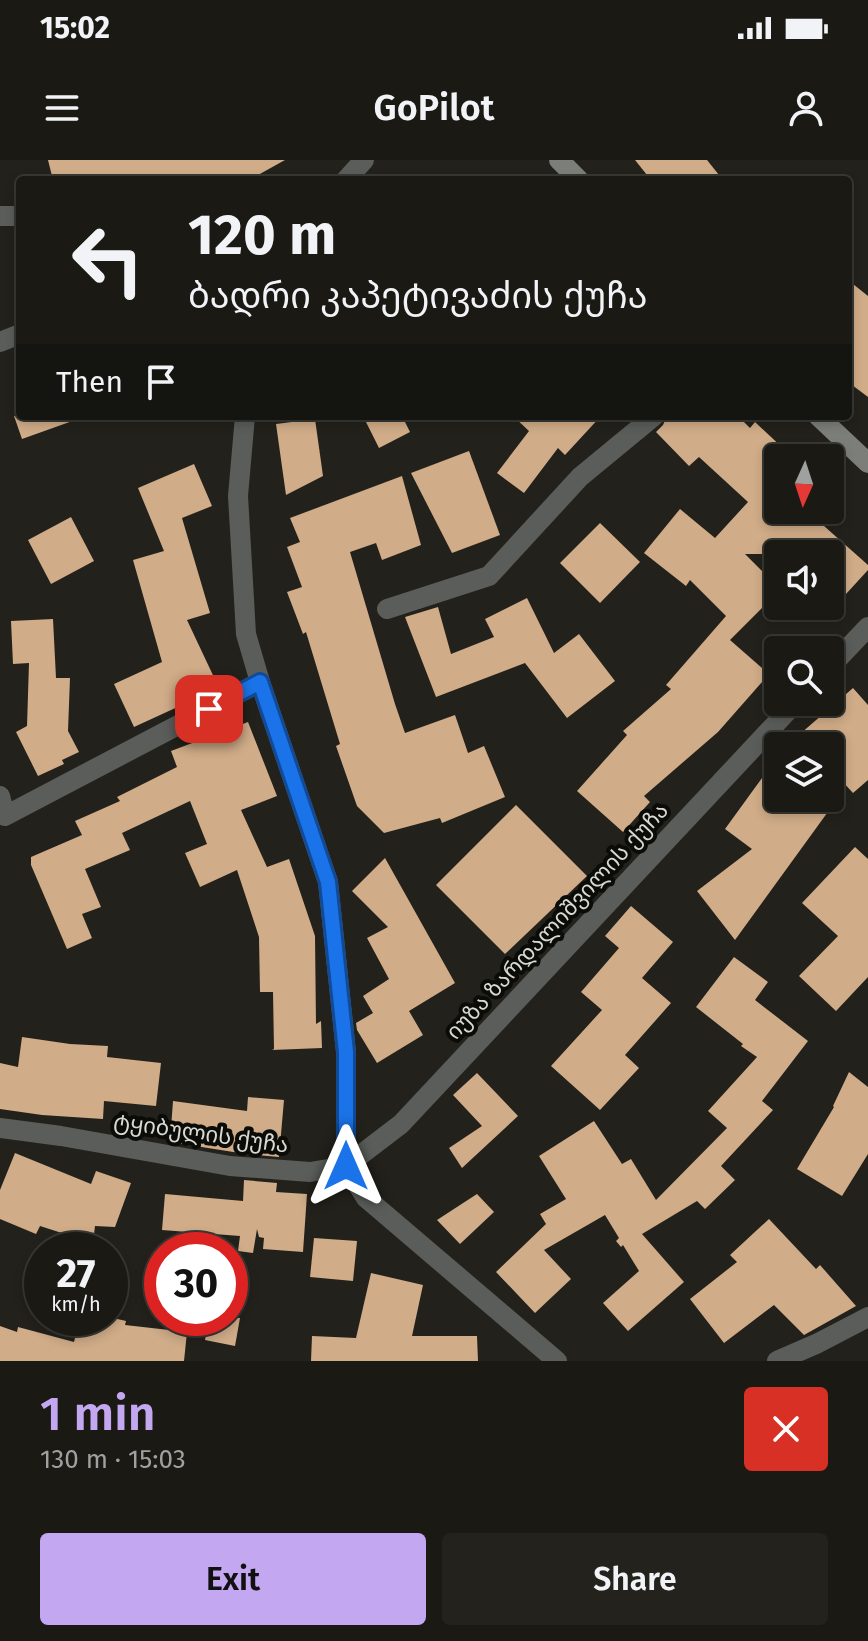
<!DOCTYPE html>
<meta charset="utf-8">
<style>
body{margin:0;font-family:"Fira Sans","Noto Sans Georgian",sans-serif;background:#23221d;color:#f1f3f6;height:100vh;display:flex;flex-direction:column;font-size:30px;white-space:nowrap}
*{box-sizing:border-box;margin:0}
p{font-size:26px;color:#9fa0a0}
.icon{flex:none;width:44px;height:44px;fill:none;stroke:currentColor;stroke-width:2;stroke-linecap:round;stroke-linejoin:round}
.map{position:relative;height:1201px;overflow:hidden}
.side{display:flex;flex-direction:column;background:#1a1914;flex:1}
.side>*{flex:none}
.top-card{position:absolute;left:16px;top:16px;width:836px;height:244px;border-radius:8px;box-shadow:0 4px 12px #0003,0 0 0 2px #383834;background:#1a1914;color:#f1f3f6;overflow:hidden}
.needle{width:52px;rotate:183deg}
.tools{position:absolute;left:764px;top:284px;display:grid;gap:16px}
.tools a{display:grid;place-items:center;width:80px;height:80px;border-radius:8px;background:#1a1914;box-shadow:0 4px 12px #0003,0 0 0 2px #383834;font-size:40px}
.speed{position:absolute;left:24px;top:1072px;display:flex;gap:16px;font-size:40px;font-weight:700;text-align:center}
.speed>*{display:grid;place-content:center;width:104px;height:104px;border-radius:50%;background:#1a1914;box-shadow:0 4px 12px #0003,0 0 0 2px #383834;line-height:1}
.speed small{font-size:20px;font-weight:400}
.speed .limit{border:12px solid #d22;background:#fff;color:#111}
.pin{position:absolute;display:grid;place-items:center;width:68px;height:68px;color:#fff;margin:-34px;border-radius:16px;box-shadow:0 4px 12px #0006}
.me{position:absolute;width:88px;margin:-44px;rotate:0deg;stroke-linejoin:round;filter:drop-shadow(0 0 6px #0008)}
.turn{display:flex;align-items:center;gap:28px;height:168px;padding:0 40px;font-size:36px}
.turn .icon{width:104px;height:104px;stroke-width:2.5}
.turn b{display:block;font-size:56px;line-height:68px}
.then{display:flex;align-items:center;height:76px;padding:0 40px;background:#0003;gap:16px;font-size:30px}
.round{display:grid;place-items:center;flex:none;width:84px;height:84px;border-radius:8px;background:#23221d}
.overview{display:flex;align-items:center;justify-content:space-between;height:136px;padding:0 40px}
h1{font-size:48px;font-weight:600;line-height:60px;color:#c4a7f1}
.primary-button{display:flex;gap:16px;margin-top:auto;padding:16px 40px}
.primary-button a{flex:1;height:92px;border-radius:8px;background:#c4a7f1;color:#111;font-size:32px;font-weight:600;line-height:92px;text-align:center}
.primary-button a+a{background:#23221d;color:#f1f3f6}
.status{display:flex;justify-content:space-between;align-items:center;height:56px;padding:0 40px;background:#1a1914;direction:ltr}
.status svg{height:22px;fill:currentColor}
header{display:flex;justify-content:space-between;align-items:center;height:104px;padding:0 40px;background:#1a1914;font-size:36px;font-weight:600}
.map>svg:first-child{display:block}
.building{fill:#d0ac88}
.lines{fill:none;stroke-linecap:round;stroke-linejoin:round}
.street{stroke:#5b5d5a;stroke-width:20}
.secondary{stroke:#7c7e79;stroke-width:20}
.route-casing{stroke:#114b97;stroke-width:20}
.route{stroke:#1a73e8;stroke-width:14}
.labels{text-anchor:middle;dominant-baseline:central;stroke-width:8;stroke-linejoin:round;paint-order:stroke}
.street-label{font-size:22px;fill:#d9d9d4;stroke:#0b0b08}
</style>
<div class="status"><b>15:02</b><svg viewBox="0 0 49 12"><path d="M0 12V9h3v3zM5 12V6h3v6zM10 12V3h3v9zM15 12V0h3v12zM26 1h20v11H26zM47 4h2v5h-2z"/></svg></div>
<header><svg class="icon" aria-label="menu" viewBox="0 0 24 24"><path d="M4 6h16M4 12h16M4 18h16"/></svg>GoPilot<svg class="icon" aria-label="person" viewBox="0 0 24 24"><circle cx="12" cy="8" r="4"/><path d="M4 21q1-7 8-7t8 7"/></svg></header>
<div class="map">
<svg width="868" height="1201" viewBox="0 0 868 1201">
<rect width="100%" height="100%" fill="#23211b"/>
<g class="building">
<path d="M48,0H285L249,20H53Z"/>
<path d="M635,0H707L723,20H651Z"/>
<path d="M848,120L868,136V237L848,222Z"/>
<path d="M14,256H78V259L22,279Z"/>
<path d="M363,256H402L410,272L379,288Z"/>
<path d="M513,256H601L565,295L558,288L524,333L497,313L529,271Z"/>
<path d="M667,256H738L750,268L755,262L786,291L778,298V350H806L868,405V410L846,434L830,420V394H745L778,427V432L730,480L769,514L718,572L644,636L650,642L623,672L577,631L627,575L623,571L671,529L666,525L726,456L690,420L686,426L644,393L680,349L715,378L748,342L699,297L689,306L656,272L663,265Z"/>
<path d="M315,259L323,316L286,335L276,264Z"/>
<path d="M469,291L500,375L452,393L411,313Z"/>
<path d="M194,304L212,346L182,358L210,453L187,460L219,528L134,567L114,524L162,502L133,400L164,391L138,328Z"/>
<path d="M402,316L421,385L382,400L376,383L350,392L395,544L405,573L455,555L468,593L484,586L505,637L442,663L440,658L384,673L357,646L336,586L340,584L306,472L303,474L287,432L302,427L287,387L300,382L290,358Z"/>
<path d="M71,357L94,401L51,424L28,380Z"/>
<path d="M600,363L640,402L600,443L560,403Z"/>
<path d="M527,438L554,493L579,474L615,521L567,558L525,503L436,537L405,457L438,447L451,494L494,477L485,459Z"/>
<path d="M53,459L56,518H70L68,571L79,592L62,600L64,604L38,616L16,572L27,566L29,503L13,504L11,461Z"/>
<path d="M853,528L868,545V620L853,633L830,608V586H811L800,574Z"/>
<path d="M248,562L277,636L241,650L267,707L289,699L315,776L316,864L321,861L322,888L272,890L274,889L273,832H260L259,777L237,710L200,727L185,693L207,684L190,641L122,673L130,690L85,709L101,747L82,754L92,778L67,789L31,705V697L82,675L75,661L120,641L117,637L177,607L171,591Z"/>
<path d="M778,596V638H815L830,649L735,780L697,731L752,689L725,669Z"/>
<path d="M516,645L587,716L505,794L436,725Z"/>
<path d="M855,687L868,699V817L836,851L799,816L838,776L802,743Z"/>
<path d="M385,698L455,823L409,851L423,875L377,903L357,870L356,863L373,853L363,836L389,819L367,778L388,767L352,731Z"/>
<path d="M631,746L673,782L642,818L671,843L625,895L639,908L600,950L551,906L602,850L581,832L619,788L605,776Z"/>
<path d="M734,797L768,822L755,840L808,881L762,941L773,950L721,1006L735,1020L705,1049L697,1041L642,1074L684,1122L628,1171L603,1143L639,1111L623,1085L621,1087L616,1081L619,1078L605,1055L544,1090L571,1119L535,1153L496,1112L546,1064L540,1054L566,1039L539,996L594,961L622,1004L631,999L656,1040L727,968L708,951L757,897L741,886L743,884L696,847Z"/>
<path d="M22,877L70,884L108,886L107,897L161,903L156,946L104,941L103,959L42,955L0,949V903L18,907Z"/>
<path d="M849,912L868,927V994L842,1036L797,1009L834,947L833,946Z"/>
<path d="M477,913L518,956L462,1008L449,988L482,966L453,935Z"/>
<path d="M248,937L284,940L279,997L246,994L170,982L173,941L247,951Z"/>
<path d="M15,993L91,1024L96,1011L131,1023L115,1067L95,1066L93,1083L40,1066L36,1074L0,1059V1030Z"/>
<path d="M244,1020L277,1023L276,1032L307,1034L303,1092L263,1089L264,1078L259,1077L257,1069L253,1093L238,1091L240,1076L162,1070L165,1034L243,1041Z"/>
<path d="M477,1034L494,1052L460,1084L437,1060Z"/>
<path d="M769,1059L816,1109L820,1105L856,1146L804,1175L774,1145L724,1183L690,1139L737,1102L730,1095Z"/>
<path d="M314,1078L357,1081L353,1121L310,1117Z"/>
<path d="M371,1113L423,1125L412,1176H477L478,1201H311L312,1176L356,1178Z"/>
<path d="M80,1158H113L126,1161L125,1165L187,1172L184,1201H0V1166L17,1172L18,1167L74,1182Z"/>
<path d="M209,1158H240L235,1186L205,1180Z"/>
</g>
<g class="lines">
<g class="street">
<path d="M346,20L364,0"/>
<path d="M0,56H20"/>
<path d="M0,182L20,174"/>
<path d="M245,256L238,336L246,474L260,522L328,722L346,892V1006"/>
<path d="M387,449L489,416L580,317L654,256"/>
<path d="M830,507L868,467"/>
<path d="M0,636L5,656L260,522"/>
<path d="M0,968L61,976L230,1006L310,1012L346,1006L401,964L796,542"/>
<path d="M346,1006L366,1038L557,1201"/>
<path d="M777,1201L816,1184L868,1157"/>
</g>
<g class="secondary">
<path d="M559,0L579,20"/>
<path d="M818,256L868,303"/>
</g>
</g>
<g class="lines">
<defs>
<path id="route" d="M209,549L260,522L328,722L346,892V1006"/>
</defs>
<use href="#route" class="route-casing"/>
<use href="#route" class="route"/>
</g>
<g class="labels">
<g class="street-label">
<text transform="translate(557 761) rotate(-47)">იუზა ზარდალიშვილის ქუჩა</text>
<text transform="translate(201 973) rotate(8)">ტყიბულის ქუჩა</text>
</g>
</g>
</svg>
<div class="tools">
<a><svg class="needle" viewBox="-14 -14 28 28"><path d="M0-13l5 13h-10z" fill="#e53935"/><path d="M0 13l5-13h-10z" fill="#9fa0a0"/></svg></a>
<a><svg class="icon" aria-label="sound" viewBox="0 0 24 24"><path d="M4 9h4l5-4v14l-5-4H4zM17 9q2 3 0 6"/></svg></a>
<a><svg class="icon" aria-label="search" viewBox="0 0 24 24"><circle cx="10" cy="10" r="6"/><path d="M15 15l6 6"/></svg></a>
<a><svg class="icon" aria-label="layers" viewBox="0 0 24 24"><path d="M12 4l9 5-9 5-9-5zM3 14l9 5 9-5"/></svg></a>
</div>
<div class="speed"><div>27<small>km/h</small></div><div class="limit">30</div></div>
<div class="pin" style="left:209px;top:549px;background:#d93025"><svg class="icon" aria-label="arrive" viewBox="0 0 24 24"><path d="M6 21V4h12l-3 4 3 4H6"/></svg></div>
<svg class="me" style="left:346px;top:1006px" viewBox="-20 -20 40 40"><path d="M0-17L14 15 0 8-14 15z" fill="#1a73e8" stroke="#fff" stroke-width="4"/></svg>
<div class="top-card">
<div class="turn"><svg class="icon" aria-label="left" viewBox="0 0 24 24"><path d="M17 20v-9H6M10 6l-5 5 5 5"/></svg><div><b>120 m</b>ბადრი კაპეტივაძის ქუჩა</div></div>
<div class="then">Then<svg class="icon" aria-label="arrive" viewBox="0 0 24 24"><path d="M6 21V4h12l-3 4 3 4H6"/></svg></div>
</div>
</div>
<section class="side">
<div class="overview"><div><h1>1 min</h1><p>130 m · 15:03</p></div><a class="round" style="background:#d93025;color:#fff"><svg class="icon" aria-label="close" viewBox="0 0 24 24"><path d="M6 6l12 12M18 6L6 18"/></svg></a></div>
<div class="primary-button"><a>Exit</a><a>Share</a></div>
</section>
